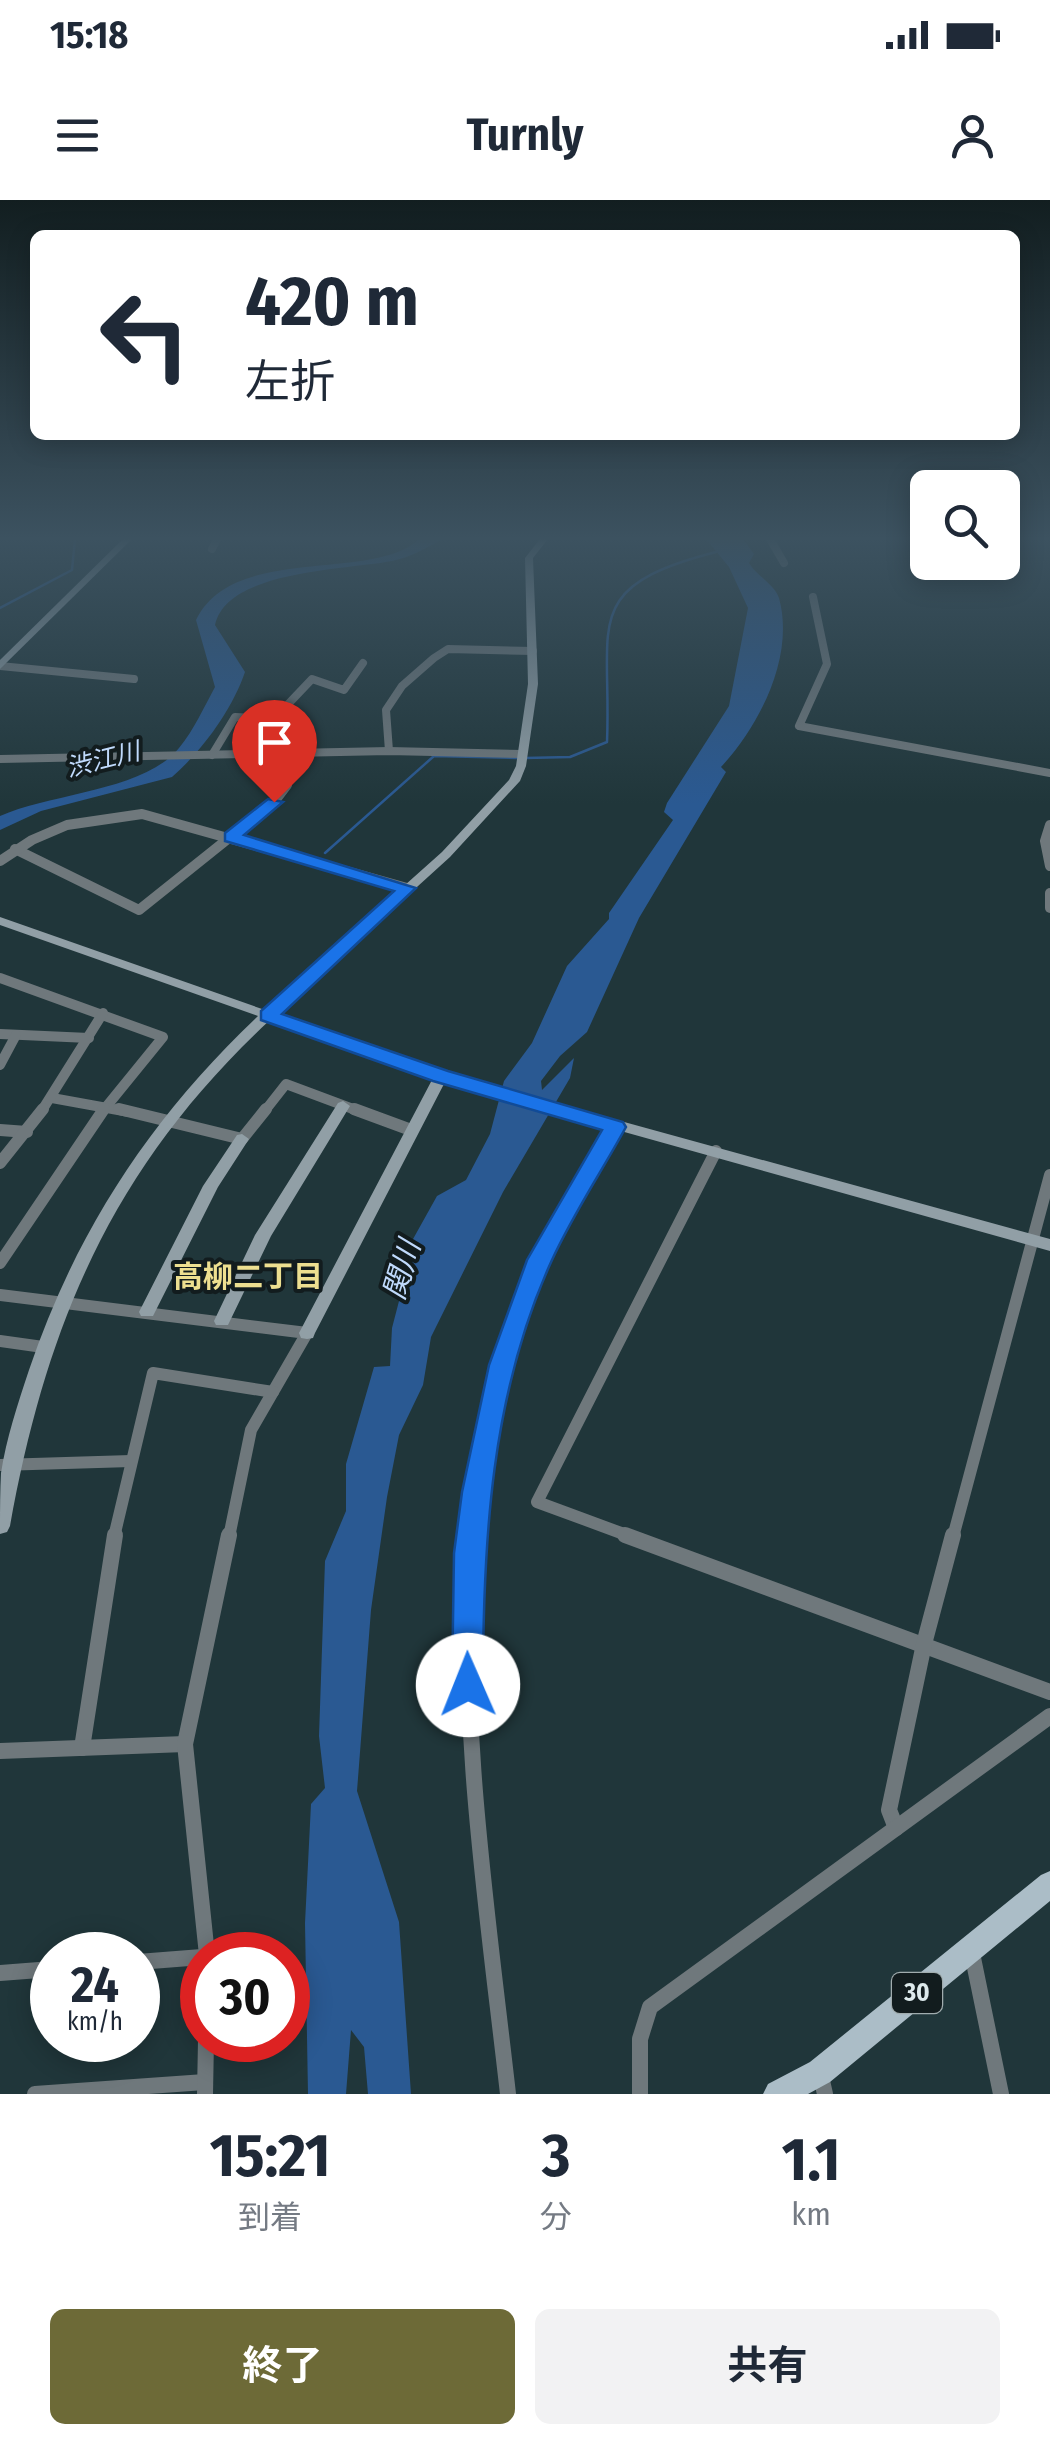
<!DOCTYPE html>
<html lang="ja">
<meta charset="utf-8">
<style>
body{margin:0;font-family:"Fira Sans Condensed","Noto Sans JP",sans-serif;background:#f2f2f3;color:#1f2937;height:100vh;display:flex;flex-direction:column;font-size:38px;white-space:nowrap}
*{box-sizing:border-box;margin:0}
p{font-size:32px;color:#747a83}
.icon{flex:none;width:55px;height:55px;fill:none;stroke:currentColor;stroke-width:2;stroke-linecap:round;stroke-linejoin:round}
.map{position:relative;height:1894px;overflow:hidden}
.drawer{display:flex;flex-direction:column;background:#fff;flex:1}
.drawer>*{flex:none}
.top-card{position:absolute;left:30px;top:30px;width:990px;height:210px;border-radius:15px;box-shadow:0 5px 25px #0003;background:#fff;color:#1f2937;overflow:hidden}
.controls{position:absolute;left:910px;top:270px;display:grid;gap:20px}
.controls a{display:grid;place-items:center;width:110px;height:110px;border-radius:15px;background:#fff;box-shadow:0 5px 25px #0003;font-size:50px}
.speed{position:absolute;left:30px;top:1732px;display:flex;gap:20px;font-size:50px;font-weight:700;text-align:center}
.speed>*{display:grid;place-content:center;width:130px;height:130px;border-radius:50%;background:#fff;box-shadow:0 5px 25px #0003;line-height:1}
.speed small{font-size:25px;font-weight:400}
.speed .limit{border:15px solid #d22;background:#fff;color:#111}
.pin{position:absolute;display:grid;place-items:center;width:85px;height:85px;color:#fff;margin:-102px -42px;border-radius:50% 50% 50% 0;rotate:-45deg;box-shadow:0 0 10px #0007}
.pin .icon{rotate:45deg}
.me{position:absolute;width:110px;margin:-55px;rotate:359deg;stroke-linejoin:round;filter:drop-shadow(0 0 8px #0008)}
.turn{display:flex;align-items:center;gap:35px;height:210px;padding:0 50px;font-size:45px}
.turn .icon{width:130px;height:130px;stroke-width:2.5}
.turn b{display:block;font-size:70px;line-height:85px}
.eta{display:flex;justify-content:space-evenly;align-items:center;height:170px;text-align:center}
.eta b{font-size:60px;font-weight:700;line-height:70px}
.primary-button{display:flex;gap:20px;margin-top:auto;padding:20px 50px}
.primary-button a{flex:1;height:115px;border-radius:15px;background:#6d6a37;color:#fff;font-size:40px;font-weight:700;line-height:115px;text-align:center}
.primary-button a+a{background:#f2f2f3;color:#1f2937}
.status{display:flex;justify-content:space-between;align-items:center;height:70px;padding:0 50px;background:#fff;direction:ltr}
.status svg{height:28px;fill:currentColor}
header{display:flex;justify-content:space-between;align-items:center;height:130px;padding:0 50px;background:#fff;font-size:45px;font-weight:700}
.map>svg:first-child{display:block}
.water{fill:#2a5992}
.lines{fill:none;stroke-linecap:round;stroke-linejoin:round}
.stream{stroke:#2a5992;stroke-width:2.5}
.street-far3{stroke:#6f787c;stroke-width:8}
.street-far2{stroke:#6f787c;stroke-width:10}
.street-far1{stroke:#6f787c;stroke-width:12}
.street{stroke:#6f787c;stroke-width:16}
.secondary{fill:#919fa6;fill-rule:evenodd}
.primary{fill:#abbdc7;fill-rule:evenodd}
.route{fill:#1a73e8;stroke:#114b97;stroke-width:2.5}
.labels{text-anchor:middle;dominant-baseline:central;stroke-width:8;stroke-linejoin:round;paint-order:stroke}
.far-water-label{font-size:25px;font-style:italic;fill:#c0dafc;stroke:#121c1e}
.shield{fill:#121c1e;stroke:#a0acae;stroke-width:2.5}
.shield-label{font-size:25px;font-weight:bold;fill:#ddeaec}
.water-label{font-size:30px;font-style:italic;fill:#c0dafc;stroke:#121c1e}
.neighbourhood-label{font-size:30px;font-weight:bold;fill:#eddf90;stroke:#121c1e}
</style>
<div class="status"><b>15:18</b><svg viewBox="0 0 49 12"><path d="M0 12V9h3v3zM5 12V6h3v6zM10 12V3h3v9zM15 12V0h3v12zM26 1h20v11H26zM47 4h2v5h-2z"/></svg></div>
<header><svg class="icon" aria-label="menu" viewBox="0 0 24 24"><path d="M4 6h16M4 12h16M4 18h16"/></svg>Turnly<svg class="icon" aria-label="person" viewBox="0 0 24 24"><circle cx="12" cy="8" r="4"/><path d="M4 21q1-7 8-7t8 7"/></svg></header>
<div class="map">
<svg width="1050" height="1894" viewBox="0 0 1050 1894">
<rect width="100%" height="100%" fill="#20363a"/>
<g class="water">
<path d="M419,339H443C426,348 411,357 392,361C346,370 227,370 215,425L245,472C232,510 202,551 172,577L41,611L0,630V616C52,593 144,591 179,548C194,530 204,507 215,487L196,420C233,343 374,383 419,339Z"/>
<path d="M706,339H743L754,354L749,363C756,375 775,385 779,398C795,456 760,525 721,567L726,572L639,718L587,832L560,856L541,881L542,890L574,858L570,878L503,992L431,1137L423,1185L399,1235L387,1297L371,1410L357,1591L399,1722L411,1894H368L364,1847L351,1830L346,1894H308L305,1723L311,1604L325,1588L319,1536L325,1361L346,1311V1264L374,1167L390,1166L392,1128L405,1078L393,1075L437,996L466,980L490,934L504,881L532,843L567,766L609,719V713L673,620L664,612L667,603L729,506L748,408L729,367Z"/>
</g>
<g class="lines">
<g class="stream">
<path d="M0,408L72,370L75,339"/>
<path d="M525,558L570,557L607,542C612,424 579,387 716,352"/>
<path d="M325,653L434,556L517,558"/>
</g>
<g class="street-far3">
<path d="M770,339L784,363"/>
<path d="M212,349L217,339"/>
<path d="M813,397L827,464L799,526L1050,573"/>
<path d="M0,466L134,479"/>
<path d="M389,551L386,510L402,486L434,458L448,449L533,451"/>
<path d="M212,555L235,517L274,519L312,479L344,490L363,463"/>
<path d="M0,559L389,551L523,554"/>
<path d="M285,587L294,553"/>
</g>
<g class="street-far2">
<path d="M1050,625L1045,641L1050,666"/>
<path d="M15,649L139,710L274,602L287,585"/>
<path d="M0,661L32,640L67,625L142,614L407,688"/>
<path d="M1050,693V708"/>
<path d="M0,778L163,837L102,912"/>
<path d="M0,834L89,838"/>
<path d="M0,865L16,835"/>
<path d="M52,898L129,912"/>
<path d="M41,912L103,813"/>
<path d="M264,912L286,884L361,912"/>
</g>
<g class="street-far1">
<path d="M119,909L242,939L266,909"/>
<path d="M354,909L411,930"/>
<path d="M0,930L27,932"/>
<path d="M0,963L43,909"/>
<path d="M0,1063L104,909"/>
<path d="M0,1095L307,1133L251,1230L229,1337"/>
<path d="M0,1141L43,1147"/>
<path d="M0,1265L131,1261"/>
<path d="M114,1337L153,1173L273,1192"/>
<path d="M472,1337C479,1248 497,1157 533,1075C555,1023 587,976 615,927"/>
<path d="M632,1337L537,1302L716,951"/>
<path d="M953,1337L1050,975"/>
</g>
<g class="street">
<path d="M472,1335C458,1522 487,1708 508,1894"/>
<path d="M625,1335L1050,1492"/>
<path d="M82,1548L115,1335"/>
<path d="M0,1551L185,1544"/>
<path d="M896,1628L889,1610L924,1444L953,1335"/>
<path d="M972,1753L1001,1894"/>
<path d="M207,1755L185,1544L229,1335"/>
<path d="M138,1762L202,1757"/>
<path d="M0,1773L52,1769"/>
<path d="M820,1872L825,1894"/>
<path d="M35,1894L205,1882"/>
<path d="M205,1894L206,1840"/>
<path d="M640,1894V1839L650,1807L1050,1516"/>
</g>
<g class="secondary">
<path d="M123,339H132L0,469V460Z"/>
<path d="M540,339H548L533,358L538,484L526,566L520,581L450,657L277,814L446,873L1050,1039V1051L445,882L315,1133L313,1138L307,1139L301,1138L299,1133L433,878L270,820C114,965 47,1121 10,1326L7,1332L0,1334C0,1314 0,1293 1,1273C6,1239 18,1203 29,1170C76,1031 151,917 258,816L0,725V717L265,810L442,652L509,580L516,566L528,484L525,358Z"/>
<path d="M343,901L350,906L271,1036L228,1125H216L214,1121L255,1035L338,903Z"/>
<path d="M242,934L249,939L218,987L155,1112L153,1116H141L139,1112L203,986L237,935Z"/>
</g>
<path class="primary" d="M1050,1671V1701L830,1882L808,1894H763L768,1884L810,1862L1041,1675Z"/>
</g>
<linearGradient id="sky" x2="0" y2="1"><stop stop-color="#121e20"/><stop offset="0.56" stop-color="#3c5260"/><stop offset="1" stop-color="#3c5260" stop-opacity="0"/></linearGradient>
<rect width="1050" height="604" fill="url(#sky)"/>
<path class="route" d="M268,599L283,602L244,635L416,688L282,814L448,871L623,922L626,927C602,971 573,1014 552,1060C491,1193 483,1341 483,1485L479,1495L468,1499L456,1495L452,1485L454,1353L462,1292L489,1165L527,1060L602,930L433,881L261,820V811L394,691L225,641V633Z"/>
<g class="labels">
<g class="far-water-label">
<text transform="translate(103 560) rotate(-14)">渋江川</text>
</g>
<rect class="shield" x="892" y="1773" width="50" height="40" rx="8"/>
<g class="shield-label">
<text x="917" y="1793">30</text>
</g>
<g class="water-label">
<text transform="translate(402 1070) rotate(-73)">関川</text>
</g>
<g class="neighbourhood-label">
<text x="248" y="1077">高柳二丁目</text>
</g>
</g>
</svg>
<div class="controls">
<a><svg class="icon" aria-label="search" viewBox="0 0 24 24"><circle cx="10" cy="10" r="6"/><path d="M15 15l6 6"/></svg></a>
</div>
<div class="speed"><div>24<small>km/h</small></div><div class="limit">30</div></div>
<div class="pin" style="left:274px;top:602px;background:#d93025"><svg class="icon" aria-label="arrive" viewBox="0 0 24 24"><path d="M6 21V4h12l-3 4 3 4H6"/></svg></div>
<svg class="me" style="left:468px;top:1485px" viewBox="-20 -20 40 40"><circle r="19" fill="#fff"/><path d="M0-13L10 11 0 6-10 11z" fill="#1a73e8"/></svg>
<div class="top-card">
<div class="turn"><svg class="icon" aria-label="left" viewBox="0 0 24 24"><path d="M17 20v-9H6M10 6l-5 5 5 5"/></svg><div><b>420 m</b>左折</div></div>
</div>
</div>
<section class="drawer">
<div class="eta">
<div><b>15:21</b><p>到着</p></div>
<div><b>3</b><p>分</p></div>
<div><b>1.1</b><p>km</p></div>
</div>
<div class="primary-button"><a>終了</a><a>共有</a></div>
</section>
